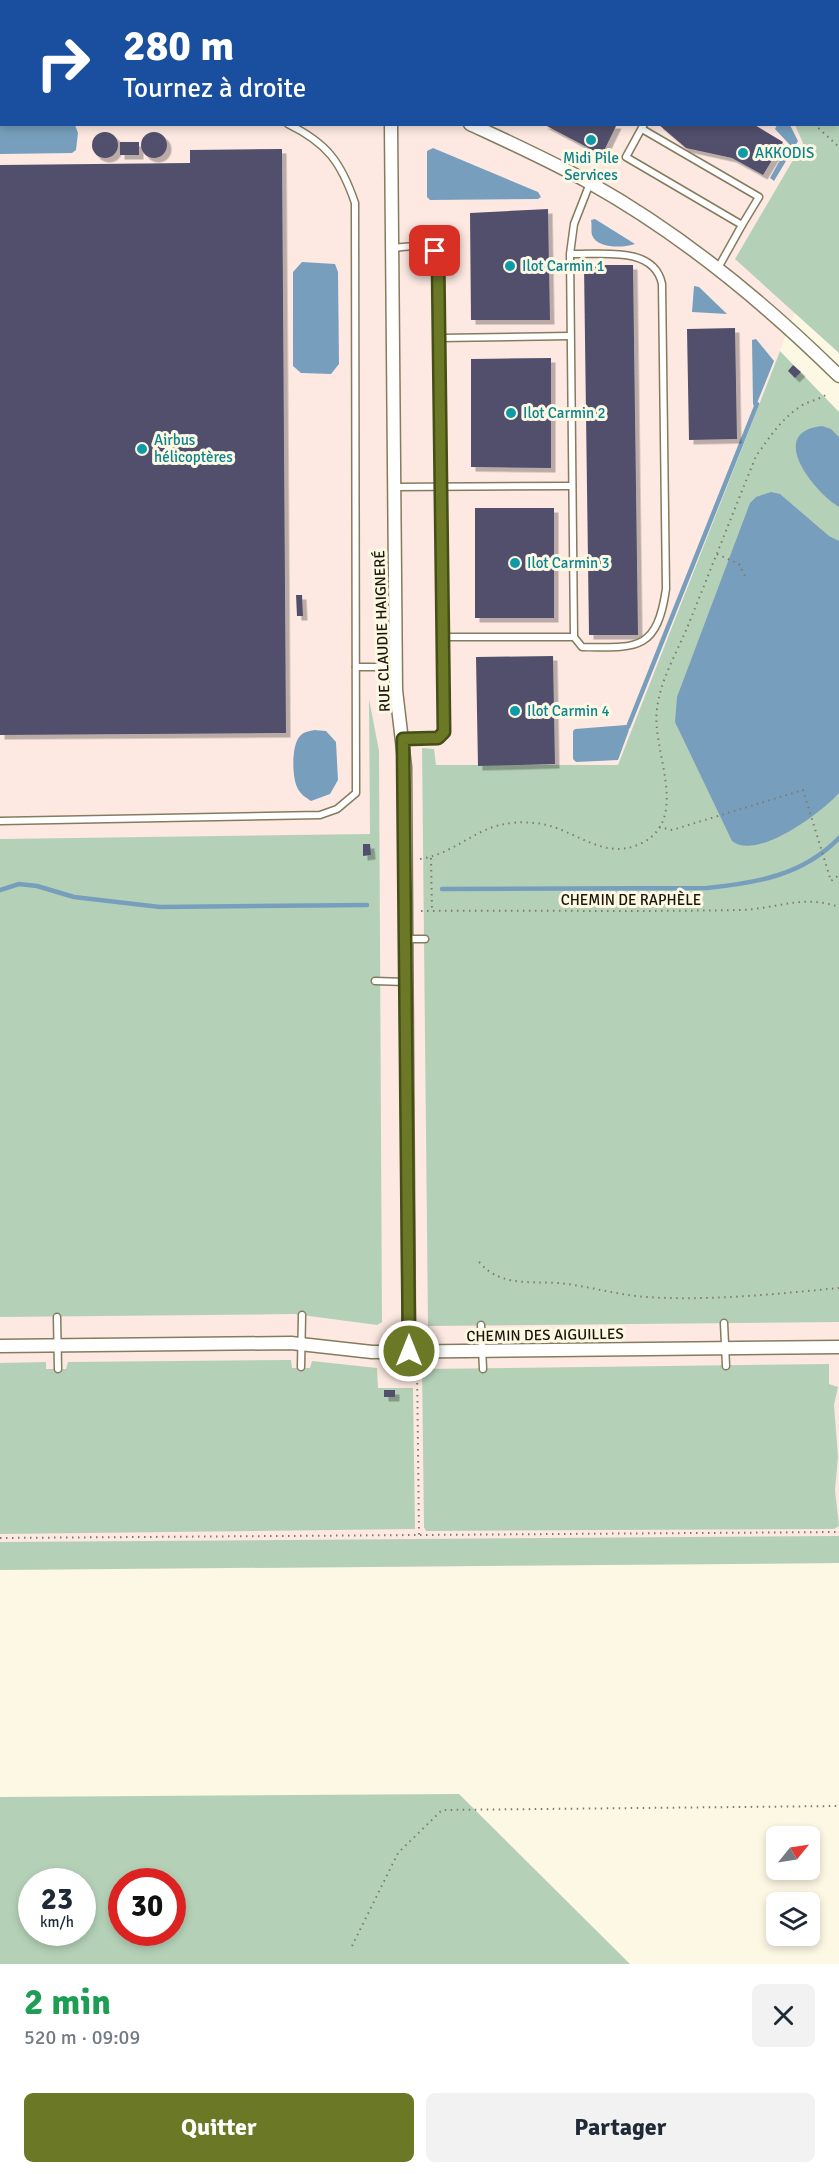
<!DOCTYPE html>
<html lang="fr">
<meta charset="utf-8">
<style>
body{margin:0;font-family:Signika,sans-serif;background:#f2f2f3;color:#1f2937;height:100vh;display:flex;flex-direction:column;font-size:22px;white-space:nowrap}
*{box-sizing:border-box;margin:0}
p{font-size:20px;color:#747a83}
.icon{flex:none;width:33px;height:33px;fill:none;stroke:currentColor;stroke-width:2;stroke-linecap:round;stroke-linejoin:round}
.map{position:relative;height:1964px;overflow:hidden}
.sheet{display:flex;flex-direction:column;background:#fff;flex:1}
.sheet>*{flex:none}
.top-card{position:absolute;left:0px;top:0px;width:840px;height:126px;box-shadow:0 3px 9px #0003;background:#1a4fa0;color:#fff;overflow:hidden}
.needle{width:39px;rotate:60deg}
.tools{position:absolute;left:766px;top:1826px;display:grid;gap:12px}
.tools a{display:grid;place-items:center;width:54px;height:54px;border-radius:9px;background:#fff;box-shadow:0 3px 9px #0003;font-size:30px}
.speed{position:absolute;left:18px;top:1868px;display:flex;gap:12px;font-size:30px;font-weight:700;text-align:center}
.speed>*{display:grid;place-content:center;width:78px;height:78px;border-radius:50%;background:#fff;box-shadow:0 3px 9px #0003;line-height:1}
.speed small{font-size:15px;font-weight:400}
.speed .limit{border:9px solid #d22;background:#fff;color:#111}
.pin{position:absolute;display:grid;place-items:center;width:51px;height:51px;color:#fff;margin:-26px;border-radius:12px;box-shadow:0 3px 9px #0006}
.me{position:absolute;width:66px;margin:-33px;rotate:0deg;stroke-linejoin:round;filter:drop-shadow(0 0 4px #0008)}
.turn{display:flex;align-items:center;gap:21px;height:126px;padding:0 24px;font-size:27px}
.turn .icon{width:78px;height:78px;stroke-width:2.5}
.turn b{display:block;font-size:42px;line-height:51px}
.round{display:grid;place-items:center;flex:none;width:63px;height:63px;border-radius:9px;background:#f2f2f3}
.summary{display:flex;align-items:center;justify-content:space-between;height:102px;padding:0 24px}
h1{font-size:36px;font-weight:800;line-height:45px;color:#1e9e55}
.action{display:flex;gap:12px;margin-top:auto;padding:12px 24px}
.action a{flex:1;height:69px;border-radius:9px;background:#6b7825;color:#fff;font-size:24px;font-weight:800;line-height:69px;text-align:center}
.action a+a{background:#f2f2f3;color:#1f2937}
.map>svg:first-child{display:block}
.industrial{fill:#fde9e2}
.green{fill:#b4d1b7;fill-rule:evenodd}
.water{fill:#779fbd}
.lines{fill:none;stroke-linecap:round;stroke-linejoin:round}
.stream{stroke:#779fbd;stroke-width:4.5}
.building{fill:#51506c;filter:url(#shadow)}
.lane-casing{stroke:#847c5e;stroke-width:9}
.street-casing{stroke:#847c5e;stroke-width:15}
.primary-casing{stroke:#847c5e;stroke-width:22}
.path{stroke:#7f7b6b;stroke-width:2;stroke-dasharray:1.5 4.5;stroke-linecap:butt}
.lane{stroke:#fff;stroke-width:6}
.street{stroke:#fff;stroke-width:12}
.primary{stroke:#fff;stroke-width:20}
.rail-casing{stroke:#5a5748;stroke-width:7}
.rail{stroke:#fdf8e4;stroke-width:4.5;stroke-dasharray:14;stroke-linecap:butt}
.route-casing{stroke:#464e18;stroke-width:15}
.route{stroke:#6b7825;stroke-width:10}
.culture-dot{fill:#0f9aa8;stroke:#fdf8e4;stroke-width:2}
.labels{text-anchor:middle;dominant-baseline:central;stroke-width:6;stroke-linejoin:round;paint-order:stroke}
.culture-label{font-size:15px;fill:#0d838f;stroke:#fdf8e4;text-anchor:start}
.street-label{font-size:15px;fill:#171408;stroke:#fdf8e4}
</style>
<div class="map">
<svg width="839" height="1964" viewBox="0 0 839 1964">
<defs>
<filter id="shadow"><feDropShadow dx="4.5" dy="4.5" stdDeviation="0" flood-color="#0004"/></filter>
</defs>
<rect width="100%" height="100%" fill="#fdf8e4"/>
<path class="industrial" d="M0,0L619,1L2,2V124H838L839,351L797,307L618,766L839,907V1563L0,1570Z"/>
<g class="green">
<path d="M839,87V353L735,259L803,143L795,125L838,124Z"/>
<path d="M780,351L839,412V1322L428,1326L422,748L434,749L436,765H618Z"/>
<path d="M369,699L379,751L382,1322L377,1325L294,1314L0,1317V839L370,834Z"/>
<path d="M291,1360L292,1368H310L312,1361L377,1368L378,1388H413L415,1529L0,1534V1363L46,1362V1369H66L68,1362Z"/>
<path d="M829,1364V1384L838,1387L834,1405L838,1457L835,1490L839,1526L834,1529L426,1531L424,1527L422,1369Z"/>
<path d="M839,1536V1563L0,1570V1542Z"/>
<path d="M459,1794L630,1964H0V1797ZM32,1881H82V1932H32ZM122,1881H172V1932H122Z"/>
</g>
<g class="water">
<path d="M0,112L2,124L75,125L78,133L76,150L72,153L0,154Z"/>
<path d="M777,125H790L798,141L774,181L770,178L789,144L775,129Z"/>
<path d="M433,148L538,192L541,197L538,199L430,200L427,197V151Z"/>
<path d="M595,219L635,244C624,248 597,249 592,235C591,231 592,224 591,220Z"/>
<path d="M302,262L335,264L338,272L339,364L331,374L301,373L293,366V272Z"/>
<path d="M694,286L699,287L727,314L692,312Z"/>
<path d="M756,339L774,361L755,408L753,404L752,340Z"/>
<path d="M822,426L831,429L839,437V507C815,493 765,432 822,426Z"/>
<path d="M771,492L780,494L829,536L839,541V793C821,813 757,861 732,841L675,722L677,697L750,503L756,497Z"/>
<path d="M626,725L629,730L618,760L576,762L573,759V731L575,729Z"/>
<path d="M314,730L326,731L336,742L338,780L330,794L311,801C305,797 300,794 297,787C292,777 291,743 301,735C304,732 310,731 314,730Z"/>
</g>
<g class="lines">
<g class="stream">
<path d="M614,0L617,2"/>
<path d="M838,119L839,120"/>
<path d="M628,727L757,404"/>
<path d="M442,889L707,888C757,883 803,875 839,838"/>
<path d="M0,890L19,884L37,886L74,897L160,907L367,905"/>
</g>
</g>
<g class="building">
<path d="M543,124H617L602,155Z"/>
<path d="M658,124H753L783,142L763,175L732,158L686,148Z"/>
<circle cx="154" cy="145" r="13"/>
<circle cx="105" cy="145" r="13"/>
<rect x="120" y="142" width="19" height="13"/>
<path d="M282,149L286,733L0,735V165L190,163V150Z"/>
<path d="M548,209L550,320H471L470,213Z"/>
<path d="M584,265H633L638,635H589Z"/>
<path d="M735,328L737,439L689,440L687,329Z"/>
<path d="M551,358V468L471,467V359Z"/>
<path d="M793,365L801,372L795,378L788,371Z"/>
<rect x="475" y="508" width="79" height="110"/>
<path d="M296,595H302L303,616H297Z"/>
<path d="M553,656L555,764L478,766L476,657Z"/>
<path d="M363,844H370L371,855L363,856Z"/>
<rect x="384" y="1390" width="11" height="7"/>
</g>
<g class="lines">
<defs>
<g id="lane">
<path d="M493,2L494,0"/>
<path d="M0,103H2"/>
<path d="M644,124L626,157L742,225L718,268"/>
<path d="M642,129L759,197L742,225"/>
<path d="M392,248C407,247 430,241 438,257L444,732L438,738L403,739"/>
<path d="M570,254C600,255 654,245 662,284L666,589C657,651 637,648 582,647L574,637L570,254L574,224L590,183"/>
<path d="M440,338L570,336"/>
<path d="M395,487L572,486"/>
<path d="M443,637H574"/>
<path d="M356,667H395"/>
<path d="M0,821L320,815L337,809L356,793L355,203C341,162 327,143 288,124"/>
<path d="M406,939H425"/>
<path d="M375,981L406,982"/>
<path d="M57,1317L58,1369"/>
<path d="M724,1323L726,1366"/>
<path d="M481,1325L483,1369"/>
<path d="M301,1367L302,1315"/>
</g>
<g id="street">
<path d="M0,58H2"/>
<path d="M391,124L396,690L405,767L409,1351"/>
<path d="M470,124C511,143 551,161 590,183C683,235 764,302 839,376"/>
<path d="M0,1346L291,1343L372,1352L839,1347"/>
</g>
<g id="primary">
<path d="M800,0L802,2"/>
<path d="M825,0L827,2"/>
<path d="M838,12L839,13"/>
<path d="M838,33L839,34"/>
</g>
</defs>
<use href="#lane" class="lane-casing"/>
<use href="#street" class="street-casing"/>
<use href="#primary" class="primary-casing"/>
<g class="path">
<path d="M589,0L592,2"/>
<path d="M458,2V0"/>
<path d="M814,124L839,147"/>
<path d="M717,554L739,564L745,576"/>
<path d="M659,827L672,830L803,790L831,881L839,875"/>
<path d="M431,858L432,911"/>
<path d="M420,859C464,852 479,817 535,823C573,826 602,863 642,843C691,818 651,750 657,709C660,681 676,654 687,628C710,571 733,513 756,456C770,437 781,419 801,406C809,401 819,400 827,394"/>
<path d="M421,911C527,910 634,912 740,910C777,909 802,894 839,907"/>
<path d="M479,1262C501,1287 529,1281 559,1283C588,1286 617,1295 646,1297C710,1301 776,1294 839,1288"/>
<path d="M417,1365L419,1535"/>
<path d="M0,1538L839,1532"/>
<path d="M352,1946L398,1853L442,1810L839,1806"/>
</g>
<use href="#lane" class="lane"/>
<use href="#street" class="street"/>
<use href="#primary" class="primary"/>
<defs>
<g id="rail">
<path d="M650,0L654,2"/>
<path d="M838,80L839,81"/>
</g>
</defs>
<use href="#rail" class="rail-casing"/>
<use href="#rail" class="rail"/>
</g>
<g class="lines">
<defs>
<path id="route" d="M409,1351L403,739L438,738L444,732L438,257L435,251"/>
</defs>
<use href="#route" class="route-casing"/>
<use href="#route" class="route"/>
</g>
<g class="culture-dot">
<circle cx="591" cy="140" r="6"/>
<circle cx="743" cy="153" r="6"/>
<circle cx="510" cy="266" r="6"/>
<circle cx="511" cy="413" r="6"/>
<circle cx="142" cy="449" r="6"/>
<circle cx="515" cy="563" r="6"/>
<circle cx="515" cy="711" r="6"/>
</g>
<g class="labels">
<g class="culture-label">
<text x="755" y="153">AKKODIS</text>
<text x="591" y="158" text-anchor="middle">Midi Pile<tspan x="591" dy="17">Services</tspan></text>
<text x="522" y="266">Ilot Carmin 1</text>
<text x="523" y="413">Ilot Carmin 2</text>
<text x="154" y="440">Airbus<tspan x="154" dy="17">hélicoptères</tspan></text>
<text x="527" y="563">Ilot Carmin 3</text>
<text x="527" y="711">Ilot Carmin 4</text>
</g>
<g class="street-label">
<text transform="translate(382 631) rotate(-92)">RUE CLAUDIE HAIGNERÉ</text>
<text x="631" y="900">CHEMIN DE RAPHÈLE</text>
<text transform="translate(545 1335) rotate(-1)">CHEMIN DES AIGUILLES</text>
</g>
</g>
</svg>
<div class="tools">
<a><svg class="needle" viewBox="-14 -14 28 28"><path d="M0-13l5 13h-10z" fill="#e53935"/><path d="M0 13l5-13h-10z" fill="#747a83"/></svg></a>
<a><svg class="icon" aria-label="layers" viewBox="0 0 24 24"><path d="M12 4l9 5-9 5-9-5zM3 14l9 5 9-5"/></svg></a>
</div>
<div class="speed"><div>23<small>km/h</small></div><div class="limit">30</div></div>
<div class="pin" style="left:435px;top:251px;background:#d93025"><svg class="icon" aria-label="arrive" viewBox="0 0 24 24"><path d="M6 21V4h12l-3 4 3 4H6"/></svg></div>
<svg class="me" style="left:409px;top:1351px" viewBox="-20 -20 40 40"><circle r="17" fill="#6b7825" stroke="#fff" stroke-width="3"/><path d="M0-11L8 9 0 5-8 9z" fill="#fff"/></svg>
<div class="top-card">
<div class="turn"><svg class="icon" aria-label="right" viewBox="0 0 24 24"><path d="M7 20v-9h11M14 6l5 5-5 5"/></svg><div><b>280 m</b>Tournez à droite</div></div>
</div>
</div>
<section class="sheet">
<div class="summary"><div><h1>2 min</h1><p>520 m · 09:09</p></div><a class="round"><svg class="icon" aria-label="close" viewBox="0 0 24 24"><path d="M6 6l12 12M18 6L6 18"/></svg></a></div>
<div class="action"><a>Quitter</a><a>Partager</a></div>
</section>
